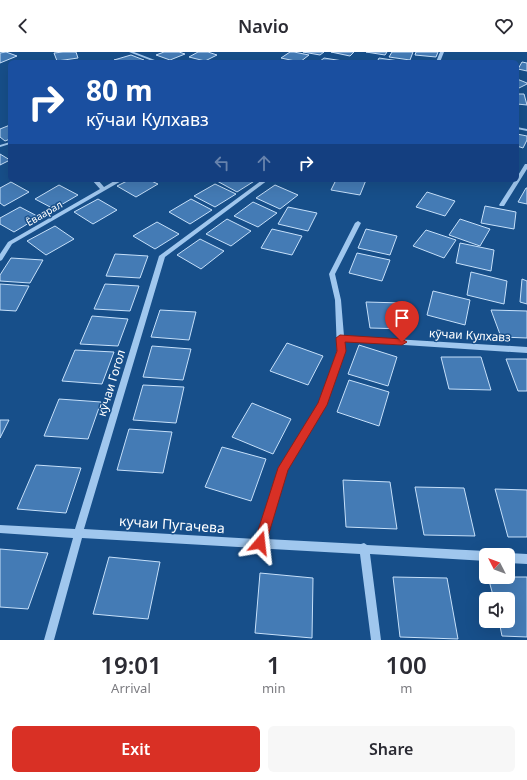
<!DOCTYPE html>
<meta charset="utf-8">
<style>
body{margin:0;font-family:"Noto Sans",sans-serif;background:#f7f7f7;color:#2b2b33;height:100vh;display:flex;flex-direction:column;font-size:15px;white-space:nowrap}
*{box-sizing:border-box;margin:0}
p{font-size:13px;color:#7c7c81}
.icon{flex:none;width:22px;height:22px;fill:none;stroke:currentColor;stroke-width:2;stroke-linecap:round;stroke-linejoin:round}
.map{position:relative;height:588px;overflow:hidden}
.sheet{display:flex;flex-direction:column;background:#fff;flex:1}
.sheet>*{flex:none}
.top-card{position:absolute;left:8px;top:8px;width:511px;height:122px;border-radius:6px;box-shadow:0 4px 16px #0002;background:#1a4fa0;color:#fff;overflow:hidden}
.needle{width:26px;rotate:312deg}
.fabs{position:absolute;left:479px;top:496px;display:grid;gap:8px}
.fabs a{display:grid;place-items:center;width:36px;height:36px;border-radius:6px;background:#fff;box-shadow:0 4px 16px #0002;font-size:20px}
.pin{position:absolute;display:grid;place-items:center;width:34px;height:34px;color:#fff;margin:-41px -17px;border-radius:50% 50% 50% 0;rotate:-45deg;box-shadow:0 0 4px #0007}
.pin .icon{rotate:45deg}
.me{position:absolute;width:44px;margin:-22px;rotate:17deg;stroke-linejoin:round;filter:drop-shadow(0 0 3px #0008)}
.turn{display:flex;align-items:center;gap:14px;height:84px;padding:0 12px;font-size:18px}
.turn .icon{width:52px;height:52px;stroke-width:2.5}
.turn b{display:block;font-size:28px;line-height:34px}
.lanes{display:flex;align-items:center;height:38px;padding:0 12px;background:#0003;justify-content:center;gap:20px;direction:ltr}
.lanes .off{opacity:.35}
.eta{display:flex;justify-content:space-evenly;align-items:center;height:68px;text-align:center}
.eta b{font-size:24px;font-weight:600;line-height:28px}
.primary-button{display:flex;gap:8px;margin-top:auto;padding:8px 12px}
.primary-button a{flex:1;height:46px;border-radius:6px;background:#d93025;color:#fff;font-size:16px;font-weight:600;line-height:46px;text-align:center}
.primary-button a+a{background:#f7f7f7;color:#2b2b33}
header{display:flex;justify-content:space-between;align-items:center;height:52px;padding:0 12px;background:#fff;font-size:18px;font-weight:600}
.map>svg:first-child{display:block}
.building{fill:#447bb5;stroke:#c6e0fa}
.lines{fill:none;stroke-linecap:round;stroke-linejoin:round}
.minor{fill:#a0c7ee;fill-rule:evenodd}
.route{fill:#d93025;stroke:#8d1f18}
.labels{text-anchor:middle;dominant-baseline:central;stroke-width:3;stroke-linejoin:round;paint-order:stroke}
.far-street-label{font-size:10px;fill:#fff;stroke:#174f8a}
.street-label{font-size:12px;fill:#fff;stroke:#174f8a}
.near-street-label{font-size:14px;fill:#fff;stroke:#174f8a}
</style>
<header><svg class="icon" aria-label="back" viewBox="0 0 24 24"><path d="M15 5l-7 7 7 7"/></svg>Navio<svg class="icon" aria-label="heart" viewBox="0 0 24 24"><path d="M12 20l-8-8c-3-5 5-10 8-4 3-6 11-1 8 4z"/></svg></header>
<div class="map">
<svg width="527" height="588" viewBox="0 0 527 588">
<rect width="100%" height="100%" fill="#174f8a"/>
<g class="building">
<path d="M6,0L17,4L0,11V1Z"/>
<path d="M63,0H76L78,6L57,9L54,1Z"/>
<path d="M164,0H179L185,2L170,8L156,3Z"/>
<path d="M198,0H208L217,3L205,9L189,5Z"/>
<path d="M290,0H294L309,3L300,10L281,6Z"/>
<path d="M303,0H324L320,3Z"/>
<path d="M331,0H354L350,4Z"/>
<path d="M366,0H387L385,3Z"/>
<path d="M392,0H413L410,8L389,5Z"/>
<path d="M416,0H438L436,5L415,3Z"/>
<path d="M131,3L144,8L139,10L114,8Z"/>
<path d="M324,6L343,9L319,10Z"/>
<path d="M379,6L399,9L377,10Z"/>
<path d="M522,10L527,11V19L518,17Z"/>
<path d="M517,27L527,31V32L517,37Z"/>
<path d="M517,42H524L527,53L517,52Z"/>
<path d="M10,73V87L5,89L0,85V77Z"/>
<path d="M517,82L527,84V88L523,96L517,94Z"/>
<path d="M0,102L10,108L0,113Z"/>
<path d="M129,128H149L158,132L136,145L117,134Z"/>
<path d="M219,128H256L237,140L217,129Z"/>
<path d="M336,128H366L360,143L331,138Z"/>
<path d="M11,130L29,140L4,154L0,151V136Z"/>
<path d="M215,132L236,142L215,155L194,144Z"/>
<path d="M59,133L78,143L54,157L35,147Z"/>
<path d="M275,133L298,143L280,157L256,146Z"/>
<path d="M526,136H527V152L518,150Z"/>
<path d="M427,140L455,149L445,164L416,155Z"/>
<path d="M98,147L117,158L93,172L74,160Z"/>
<path d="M191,147L212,158L190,172L169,160Z"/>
<path d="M253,150L277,161L258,175L234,164Z"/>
<path d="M485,154L516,160L514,177L481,171Z"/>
<path d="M20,155L39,165L14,180L0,172V166Z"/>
<path d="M288,155L317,161L308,179L278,172Z"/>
<path d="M227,167L251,179L231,194L206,182Z"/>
<path d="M460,167L490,177L480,194L449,183Z"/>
<path d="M157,170L179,182L155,197L133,184Z"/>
<path d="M55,174L74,187L46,203L27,189Z"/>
<path d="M272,177L302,184L292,203L261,196Z"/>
<path d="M366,177L397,184L390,203L358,196Z"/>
<path d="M426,178L456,188L444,206L413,194Z"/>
<path d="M200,187L224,199L201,217L177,203Z"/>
<path d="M460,191L494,198L491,219L456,211Z"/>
<path d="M357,201L390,208L382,229L349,221Z"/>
<path d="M115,202L148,204L140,226L106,224Z"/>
<path d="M11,206L43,208L30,231L0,229V223Z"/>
<path d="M471,220L507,229L504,252L467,243Z"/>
<path d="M522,227L527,229V252L520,250Z"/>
<path d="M0,232L29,234L16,259L0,258Z"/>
<path d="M105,232L139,234L130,259L94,257Z"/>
<path d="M433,239L470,248L465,273L427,263Z"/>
<path d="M366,250L402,251L408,277L370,276Z"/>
<path d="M160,258L196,260L189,288L151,285Z"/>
<path d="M491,258L527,259V286L501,285Z"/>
<path d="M92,264L128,267L118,294L80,292Z"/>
<path d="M287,291L323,304L308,333L270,319Z"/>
<path d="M359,293L397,305L388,334L348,322Z"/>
<path d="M152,294L191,297L183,328L143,325Z"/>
<path d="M75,298L114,300L102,332L62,329Z"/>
<path d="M441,305H481L491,338L449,337Z"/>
<path d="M506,307H527V339H518Z"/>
<path d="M349,328L389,340L379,374L337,360Z"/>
<path d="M143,333L184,335L176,371L133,368Z"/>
<path d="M59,347L101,350L88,387L44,384Z"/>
<path d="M252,351L291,367L273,402L232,385Z"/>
<path d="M0,368H9L0,386Z"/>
<path d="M129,377L172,380L163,421L117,418Z"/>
<path d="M222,395L266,407L251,449L205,435Z"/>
<path d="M36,413L81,416L66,461L17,457Z"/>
<path d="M343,428L390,430L397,477L346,475Z"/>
<path d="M415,435L464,436L475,484L424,483Z"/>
<path d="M495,437L527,438V485H508Z"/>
<path d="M0,497L48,501L28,557L0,555Z"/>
<path d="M109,505L160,510L148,567L93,562Z"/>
<path d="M260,521L313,526L312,586L255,581Z"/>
<path d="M393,525L447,526L458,587L400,585Z"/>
<path d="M488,525H527V585L502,584L499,569H508V547H494Z"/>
</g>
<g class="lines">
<g class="minor">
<path d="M129,0H134L160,10H155Z"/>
<path d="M440,0H444L440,10H436Z"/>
<path d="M517,75L527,77V79L517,77Z"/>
<path d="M10,90V92L0,95V93Z"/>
<path d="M525,112H527V117L504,154H500L499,153L515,128H517V125Z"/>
<path d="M92,128H98L104,135L116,128H123L12,192L2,208L0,209V202L8,190L100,137Z"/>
<path d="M262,128H268L165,205L84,477L257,487L279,416L319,352L337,299L335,248L329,222L355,171L358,169L361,171L335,222L341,248L344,284L527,295V301L344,289L345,299L326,353L287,417L266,487L361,492L364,491L367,493L486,499L489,501L490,503H486V509L370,502L381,588H371L360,502L82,486L54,588H44L73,486L0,481V473L75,477L159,204Z"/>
<path d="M508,501L527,502V512L508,511V503H505Z"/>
</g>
</g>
<path class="route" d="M340,283L402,287L407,290L402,293L345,290L346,299L327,353L288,418L266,491L264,496L260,497L256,496L254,491L278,416L318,351L337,299L336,286Z"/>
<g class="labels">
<g class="far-street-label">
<text transform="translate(44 161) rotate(-30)">Ёваарал</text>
</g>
<g class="street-label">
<text transform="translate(470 283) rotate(3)">кӯчаи Кулхавз</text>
<text transform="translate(111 331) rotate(-73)">кӯчаи Гогол</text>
</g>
<g class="near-street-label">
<text transform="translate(172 472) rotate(4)">кучаи Пугачева</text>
</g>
</g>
</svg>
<div class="fabs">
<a><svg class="needle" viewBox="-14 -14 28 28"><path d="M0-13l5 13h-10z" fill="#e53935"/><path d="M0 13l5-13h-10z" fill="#7c7c81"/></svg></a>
<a><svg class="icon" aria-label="sound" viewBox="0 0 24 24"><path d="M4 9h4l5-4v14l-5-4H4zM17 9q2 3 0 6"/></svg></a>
</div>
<div class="pin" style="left:402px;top:290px;background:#d93025"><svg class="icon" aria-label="arrive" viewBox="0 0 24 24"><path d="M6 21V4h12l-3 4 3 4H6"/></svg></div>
<svg class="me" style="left:260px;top:491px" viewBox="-20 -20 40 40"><path d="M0-17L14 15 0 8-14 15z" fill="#d93025" stroke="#fff" stroke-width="4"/></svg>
<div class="top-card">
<div class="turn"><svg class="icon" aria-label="right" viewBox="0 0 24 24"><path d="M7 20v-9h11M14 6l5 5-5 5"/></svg><div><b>80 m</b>кӯчаи Кулхавз</div></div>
<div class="lanes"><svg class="icon off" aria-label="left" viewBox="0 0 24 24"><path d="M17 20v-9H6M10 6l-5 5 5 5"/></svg><svg class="icon off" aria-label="ahead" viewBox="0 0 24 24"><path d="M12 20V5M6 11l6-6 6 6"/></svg><svg class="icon" aria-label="right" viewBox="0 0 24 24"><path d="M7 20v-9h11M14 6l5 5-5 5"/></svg></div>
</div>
</div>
<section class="sheet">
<div class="eta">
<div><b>19:01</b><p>Arrival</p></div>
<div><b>1</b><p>min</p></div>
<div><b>100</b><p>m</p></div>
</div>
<div class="primary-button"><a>Exit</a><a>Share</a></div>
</section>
